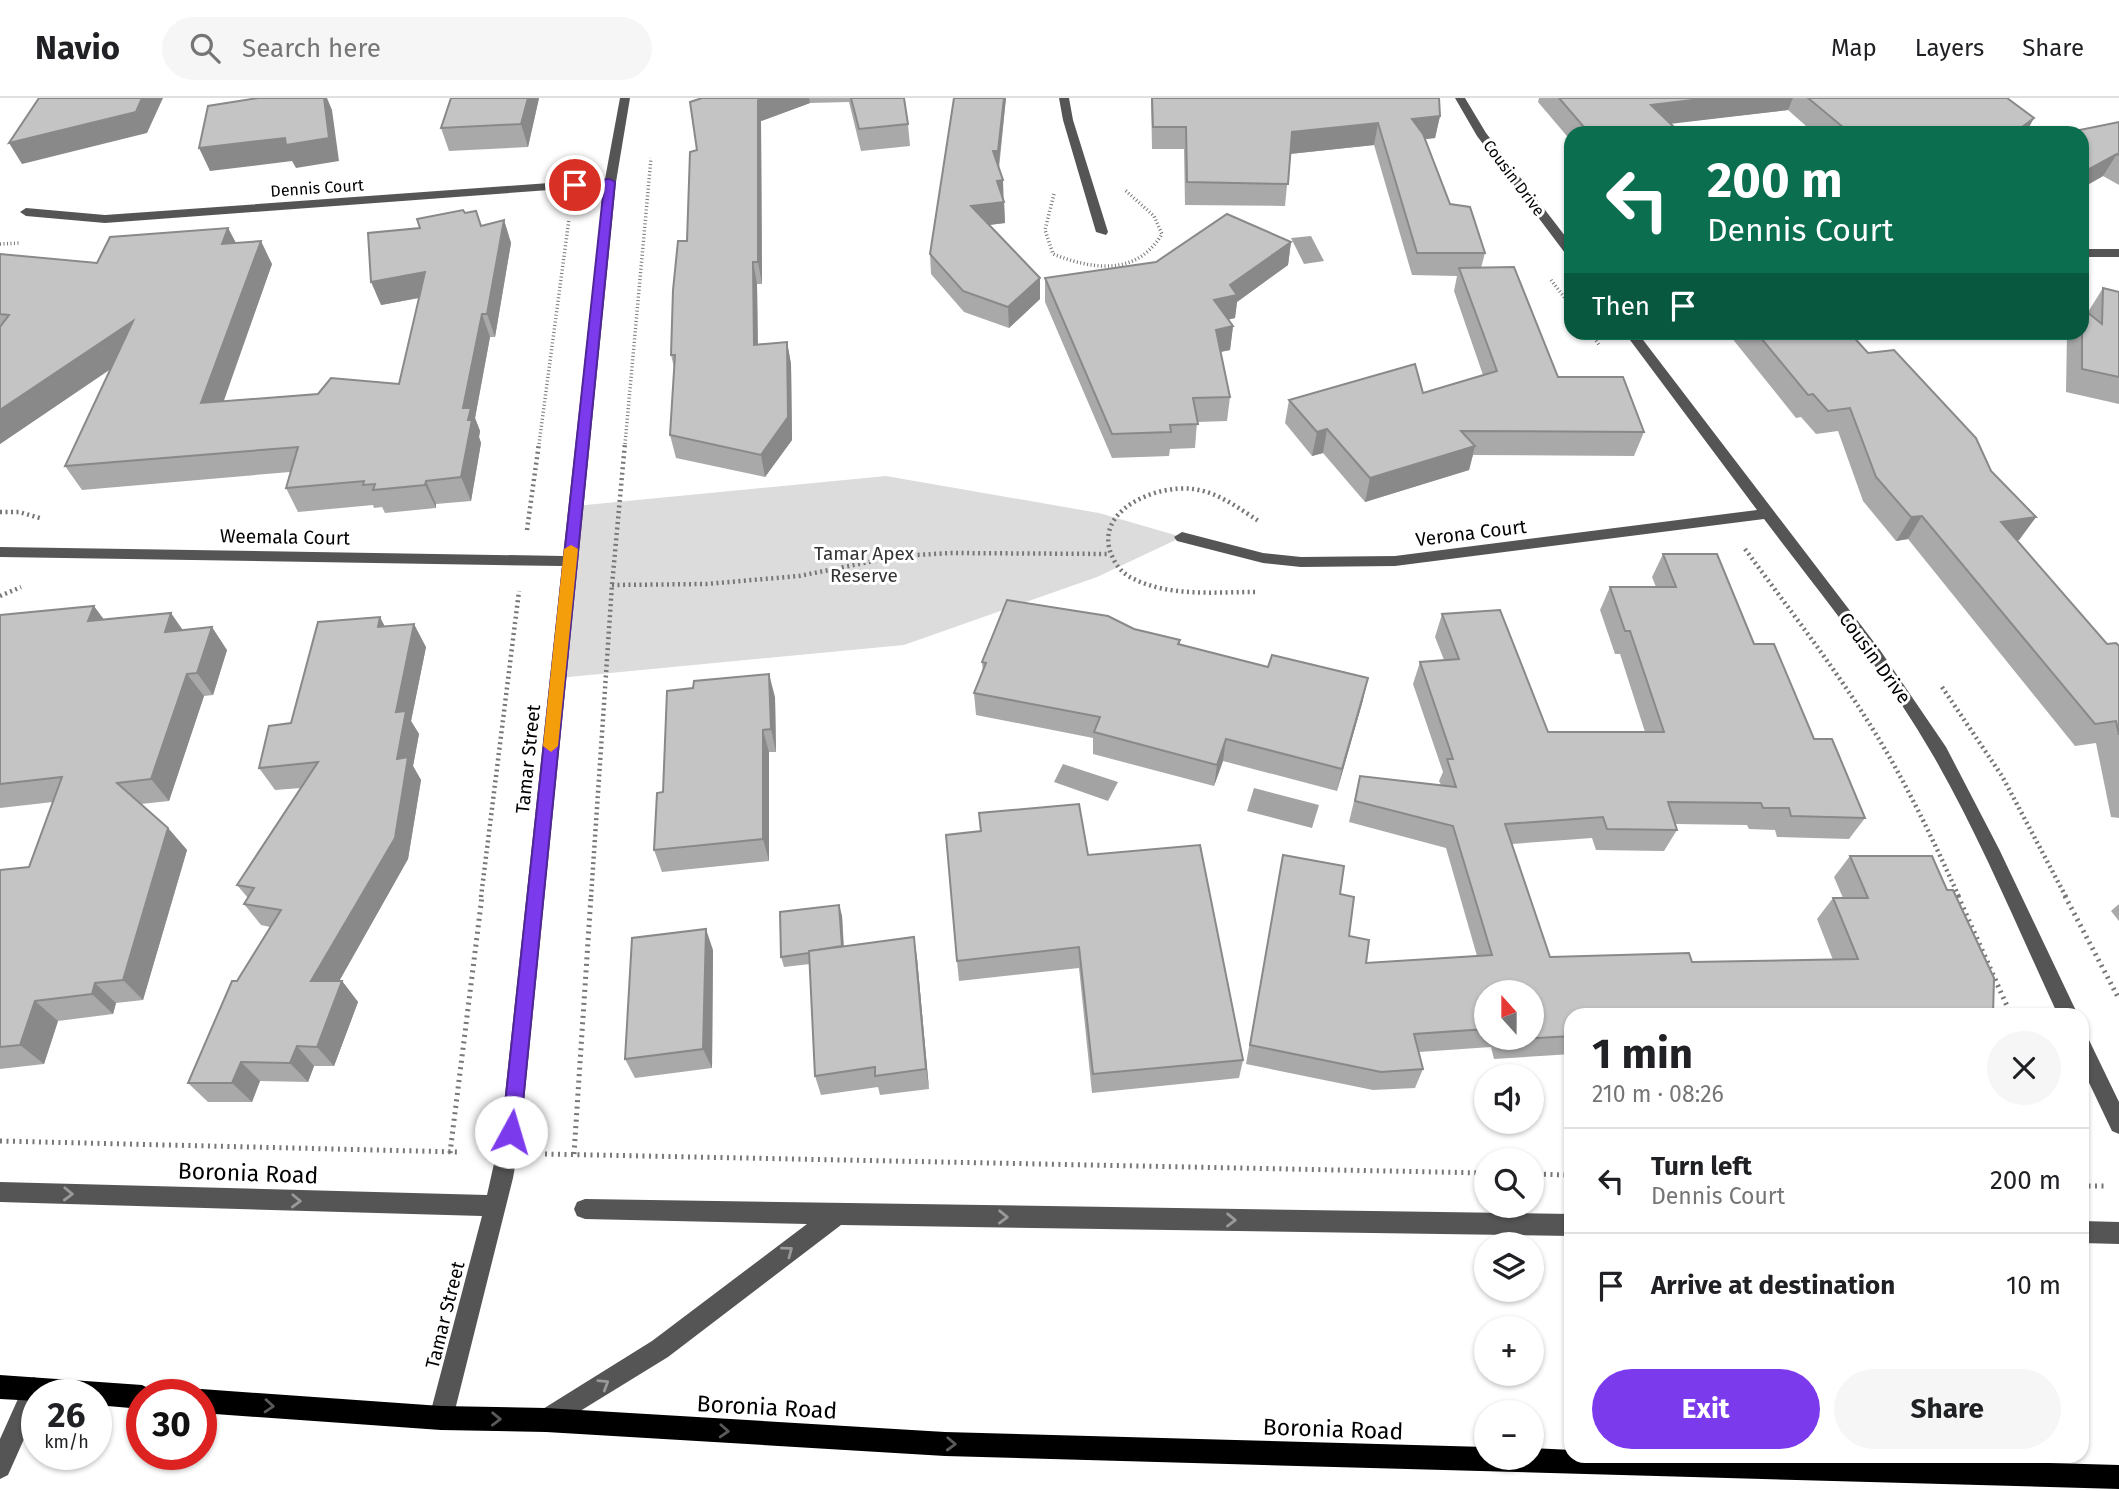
<!DOCTYPE html>
<meta charset="utf-8">
<style>
body{margin:0;font-family:"Fira Sans",sans-serif;background:#f6f6f6;color:#202124;height:100vh;display:flex;flex-direction:column;font-size:26px;white-space:nowrap}
*{box-sizing:border-box;margin:0}
p{font-size:23px;color:#757577}
.icon{flex:none;width:38px;height:38px;fill:none;stroke:currentColor;stroke-width:2;stroke-linecap:round;stroke-linejoin:round}
.map{position:relative;flex:1;overflow:hidden}
.panel{position:absolute;left:1564px;top:910px;width:525px;height:455px;display:flex;flex-direction:column;background:#fff;border-radius:21px;box-shadow:0 2px 5px #0004}
.panel>*{flex:none}
.top-card{position:absolute;left:1564px;top:28px;width:525px;height:214px;border-radius:21px;box-shadow:0 2px 5px #0004;background:#0b6e4f;color:#fff;overflow:hidden}
.needle{width:46px;rotate:339deg}
.tools{position:absolute;left:1474px;top:882px;display:grid;gap:14px}
.tools a{display:grid;place-items:center;width:70px;height:70px;border-radius:50%;background:#fff;box-shadow:0 2px 5px #0004;font-size:35px}
.speed{position:absolute;left:21px;top:1281px;display:flex;gap:14px;font-size:35px;font-weight:700;text-align:center}
.speed>*{display:grid;place-content:center;width:91px;height:91px;border-radius:50%;background:#fff;box-shadow:0 2px 5px #0004;line-height:1}
.speed small{font-size:18px;font-weight:400}
.speed .limit{border:10px solid #d22;background:#fff;color:#111}
.pin{position:absolute;display:grid;place-items:center;width:60px;height:60px;color:#fff;margin:-30px;border:4px solid #fff;border-radius:50%;box-shadow:0 2px 7px #0007}
.me{position:absolute;width:77px;margin:-38px;rotate:6deg;stroke-linejoin:round;filter:drop-shadow(0 0 5px #0008)}
.turn{display:flex;align-items:center;gap:24px;height:147px;padding:0 28px;font-size:32px}
.turn .icon{width:91px;height:91px;stroke-width:2.5}
.turn b{display:block;font-size:49px;line-height:60px}
.then{display:flex;align-items:center;height:66px;padding:0 28px;background:#0003;gap:14px;font-size:26px}
.round{display:grid;place-items:center;flex:none;width:74px;height:74px;border-radius:37px;background:#f6f6f6}
.overview{display:flex;align-items:center;justify-content:space-between;height:119px;padding:0 28px}
h1{font-size:42px;font-weight:700;line-height:52px}
.action{display:flex;gap:14px;margin-top:auto;padding:14px 28px}
.action a{flex:1;height:80px;border-radius:42px;background:#7c3aed;color:#fff;font-size:28px;font-weight:700;line-height:80px;text-align:center}
.action a+a{background:#f6f6f6;color:#202124}
ul{padding:0;list-style:none}
li{display:flex;align-items:center;gap:21px;height:105px;padding:0 28px;border-top:2px solid #e0e0e0}
li div{flex:1}
li b{display:block;font-size:26px}
li em{font-style:normal}
header{display:flex;align-items:center;gap:42px;box-sizing:border-box;height:98px;padding:0 35px;background:#fff;border-bottom:2px solid #e0e0e0}
header strong{font-size:33px}
nav{display:flex;gap:38px;margin-inline-start:auto;font-size:24px}
.search{width:490px;height:63px;background:#f6f6f6;display:flex;align-items:center;gap:18px;box-sizing:border-box;padding:0 24px;border-radius:38px;color:#757577;font-size:26px}
.map>svg:first-child{display:block}
.green{fill:#dcdcdc}
.water{fill:#a3a3a3}
.lines{fill:none;stroke-linecap:round;stroke-linejoin:round}
.path-far2{stroke:#777;stroke-width:3.5;stroke-dasharray:1 2.5;stroke-linecap:butt}
.path-far1{stroke:#777;stroke-width:4.5;stroke-dasharray:2 3.5;stroke-linecap:butt}
.path{stroke:#777;stroke-width:5;stroke-dasharray:2 4.5;stroke-linecap:butt}
.minor{fill:#555;fill-rule:evenodd}
.major{fill:#000;fill-rule:evenodd}
.wall{fill:#a9a9a9;fill-rule:evenodd}
.shaded-wall{fill:#898989}
.building{fill:#c4c4c4;stroke:#898989;stroke-width:2}
.oneway{stroke:#999}
.oneway2{stroke:#595959}
.route{fill:#7c3aed;stroke:#51269a;stroke-width:2}
.slow{fill:#f59e0b}
.labels{text-anchor:middle;dominant-baseline:central;stroke-width:6;stroke-linejoin:round;paint-order:stroke}
.far-street-label{font-size:16px;fill:#000;stroke:#fff}
.street-label{font-size:19px;fill:#000;stroke:#fff}
.park-label{font-size:19px;fill:#333;stroke:#fff}
.near-street-label{font-size:23px;fill:#000;stroke:#fff}
</style>
<header>
<strong>Navio</strong>
<div class="search"><svg class="icon" aria-label="search" viewBox="0 0 24 24"><circle cx="10" cy="10" r="6"/><path d="M15 15l6 6"/></svg>Search here</div>
<nav><a>Map</a><a>Layers</a><a>Share</a></nav>
</header>
<div class="map">
<svg width="2119" height="1393" viewBox="0 0 2119 1393">
<rect width="100%" height="100%" fill="#fff"/>
<path class="green" d="M886,378L1099,415L1182,439L1097,479L904,547L558,580L575,408Z"/>
<g class="water">
<path d="M1311,138L1324,163L1304,166L1291,140Z"/>
<path d="M1063,666L1118,684L1108,703L1054,684Z"/>
<path d="M1254,690L1319,707L1312,730L1247,713Z"/>
</g>
<g class="lines">
<g class="path-far2">
<path d="M1054,96L1045,132L1053,156C1093,172 1137,178 1162,136L1154,118L1125,92"/>
<path d="M0,146L19,145"/>
<path d="M1551,182L1572,209"/>
<path d="M1590,234L1600,248"/>
<path d="M539,346L569,121"/>
<path d="M625,346L651,60"/>
</g>
<g class="path-far1">
<path d="M0,414H19L43,421"/>
<path d="M527,432L539,345"/>
<path d="M1745,451C1791,514 1840,576 1880,643C1910,693 1935,746 1959,799"/>
<path d="M612,487L706,486L799,478L899,458L951,455L1109,456"/>
<path d="M1255,494C1216,494 1170,499 1134,481C1124,477 1116,468 1112,458C1092,413 1156,386 1193,391C1218,394 1240,411 1260,424"/>
<path d="M0,498L21,489"/>
<path d="M1942,589L2002,678L2066,799"/>
<path d="M481,799L519,493"/>
<path d="M591,799L612,487L625,345"/>
</g>
<g class="path">
<path d="M1958,798L2011,917"/>
<path d="M2065,798L2119,901"/>
<path d="M0,1043L459,1054"/>
<path d="M450,1055L482,798"/>
<path d="M545,1056L1486,1075"/>
<path d="M574,1056L591,798"/>
<path d="M1531,1076L1572,1077"/>
<path d="M2082,1076L2088,1088"/>
<path d="M2082,1088H2107"/>
</g>
<g class="minor">
<path d="M620,0H630L616,84L521,1034L513,1080L453,1320L449,1328L441,1332L433,1328L429,1320L482,1118L0,1104V1084L487,1097L501,1034L562,468L0,459V449L563,458L604,88L105,125L26,118L20,114L26,110L105,117L605,81Z"/>
<path d="M1059,0H1069L1073,22L1108,134L1106,137L1096,134L1063,22Z"/>
<path d="M1455,0H1465L1486,35L1572,147V160L1568,159L1477,38Z"/>
<rect x="2082" y="151" width="37" height="8"/>
<path d="M1624,234H1637L1880,552L1946,649L1999,751L2078,917H2058C2018,831 1981,741 1934,659C1886,575 1822,498 1764,421L1395,468L1301,469L1263,465L1177,443L1174,439L1182,434L1263,455L1301,459L1395,458L1757,412Z"/>
<path d="M2082,939L2089,942L2119,1004V1036L2112,1033L2082,970Z"/>
<path d="M585,1101L1572,1116V1138L841,1127L668,1259L546,1334L538,1330L534,1322L538,1314L652,1243L807,1126L585,1121L577,1118L574,1111L577,1104Z"/>
<path d="M2082,1123L2119,1124V1146L2082,1145Z"/>
<path d="M34,1279L42,1283L46,1291L43,1297H37V1312L8,1377L0,1381V1341L26,1283Z"/>
</g>
<g class="major">
<path d="M0,1277L142,1287L150,1291L153,1297H142V1311L96,1307V1297H37V1303L0,1301Z"/>
<path d="M201,1291L441,1308L546,1310L945,1334L1486,1349V1360H1531V1350L1572,1352V1358H1799L2119,1367V1391L945,1358L546,1334L441,1332L201,1315V1297H192Z"/>
</g>
</g>
<g class="wall">
<path d="M539,0L528,49L449,53L441,30Z"/>
<path d="M702,0H904L908,26L910,48L861,53L849,4L810,5L761,23L762,186H757L758,246L787,244L791,266L792,342L765,379L676,360L670,337L674,269L671,257L687,143Z"/>
<path d="M954,0H1006L999,71L1003,82L1005,125L989,127L1040,201L1009,230L964,214L931,176L930,156Z"/>
<path d="M1151,0H1439L1440,18L1435,40L1425,41L1450,106L1485,155L1481,170L1558,279L1644,334L1634,358L1473,357L1469,372L1365,404L1323,355L1312,358L1285,325L1289,302L1423,295L1483,277L1454,193L1457,178L1412,177L1374,47L1290,56L1285,108L1185,107L1184,51H1152Z"/>
<path d="M1539,0H2007L2026,35H1814L1788,12L1671,25L1676,31L1674,35H1572V44L1538,4Z"/>
<path d="M2119,24V87L2103,78L2082,90V35Z"/>
<path d="M465,115L481,128L504,122L511,145L495,239H490L475,320L480,333L479,339L481,345L471,403L436,406V410L385,415L382,409L374,410L373,407L298,414L286,390L290,374L82,392L65,368L111,271L0,346V156L97,165L228,130L236,145L272,166L223,303L318,296L399,286L419,200L381,207L420,130Z"/>
<path d="M1291,144L1288,167L1237,204L1235,220L1228,222L1233,228L1230,252L1221,254L1230,299L1227,323L1197,324L1195,350L1170,351L1169,358L1112,360L1045,204V180Z"/>
<path d="M2103,190L2119,194V306L2066,294L2067,234H2082L2088,214Z"/>
<path d="M1727,234H1849L1868,255L1991,373L2036,419L2019,442H2017L2107,546L2119,548V720L2111,719L2096,645L2075,648L1908,441L1896,443L1863,403L1838,333L1816,336L1801,319L1796,320Z"/>
<path d="M1663,456L1754,546L1865,720L1849,741L1777,739L1775,732L1749,731L1747,727L1675,726L1677,732L1664,753L1596,752L1592,740L1512,746L1550,859L1692,864L1833,862L1817,821L1833,800H1843L1834,779L1850,758L1947,792L1994,880L1572,917V956L1494,961L1491,949L1419,954L1423,971L1415,990L1373,992L1246,966L1283,757L1340,796L1349,838L1366,865L1477,858L1446,750L1349,724L1360,678L1441,687L1439,683L1443,674L1413,586L1420,564L1444,562L1435,539L1442,516L1548,634H1645L1620,556H1615L1600,512L1610,489H1656L1652,479ZM1486,894L1531,940H1486Z"/>
<path d="M0,517L103,521L183,532L227,552L213,597L204,598L169,703L141,706L168,730L187,752L143,902L116,905L113,916L58,923L44,966L0,971V772L29,769L53,704L0,710Z"/>
<path d="M385,529L426,549L411,623L419,636L413,668L421,682L408,761L339,883H342L358,904L334,968H314L308,984L260,983L252,1004H208L188,985L237,883L270,829L261,827L244,806L248,800L237,787L301,690L275,692L259,670L291,625Z"/>
<path d="M1134,531L1180,542V546L1363,602L1337,693L1223,663L1214,688L1093,656V640L976,617L974,595L983,574L982,564Z"/>
<path d="M775,599L776,654H769V763L662,774L654,752L663,694Z"/>
<path d="M979,715L1088,757L1243,962L1239,980L1092,995L1079,870L959,883L957,863L980,733Z"/>
<path d="M2119,806V823L2111,813Z"/>
<path d="M839,807L842,818L844,848L917,860L929,991L880,997L878,989L821,997L815,978L810,866L784,869L781,859Z"/>
<path d="M713,852L712,970L635,980L625,961Z"/>
</g>
<g class="shaded-wall">
<path d="M142,0H163L147,35L22,66L9,45Z"/>
<path d="M324,0H327L332,12L339,63L296,70L292,63L210,73L199,50Z"/>
<path d="M528,0H539L528,49L521,26Z"/>
<path d="M762,0H809L810,5L761,23L762,186L758,164V2Z"/>
<path d="M1004,0H1006L998,73L993,53Z"/>
<path d="M1709,0H1793L1788,12L1644,29L1651,7Z"/>
<path d="M1440,18L1435,40L1408,43L1412,21Z"/>
<path d="M2034,20L2026,35H2014Z"/>
<path d="M1378,25L1374,47L1289,56L1292,34Z"/>
<path d="M1676,31L1674,35H1665L1667,32Z"/>
<path d="M2117,56L2103,78L2082,90V75Z"/>
<path d="M1003,82V103L997,83Z"/>
<path d="M1004,104L1005,125L972,129L971,108Z"/>
<path d="M504,122L511,145L495,239L487,216Z"/>
<path d="M228,130L240,153L222,146Z"/>
<path d="M261,143L272,166L215,328L201,305Z"/>
<path d="M1291,144L1288,167L1237,204L1235,220L1211,225L1214,202L1230,187Z"/>
<path d="M753,164L757,186L758,269L754,247Z"/>
<path d="M425,174L434,197L381,207L371,184Z"/>
<path d="M1040,180V201L1009,230L1008,209Z"/>
<path d="M482,216L490,239L475,320L480,333L479,339L481,345L471,403L461,379L463,310Z"/>
<path d="M133,223L147,246L0,346V312Z"/>
<path d="M1233,228L1230,252L1214,255L1216,232Z"/>
<path d="M787,244L791,266L792,342L765,379L761,357Z"/>
<path d="M1327,331L1323,355L1312,358L1317,334Z"/>
<path d="M1475,348L1469,372L1365,404L1370,380Z"/>
<path d="M426,383L436,406V410L425,387Z"/>
<path d="M1922,418L1908,441L1896,443L1911,419Z"/>
<path d="M2036,419L2019,442L1986,447L2001,424Z"/>
<path d="M94,508L111,531L88,523Z"/>
<path d="M171,515L187,538L165,534Z"/>
<path d="M380,519L392,542L378,529Z"/>
<path d="M414,526L426,549L411,623L419,636L413,668L421,682L408,761L328,903L311,883L397,661L396,614Z"/>
<path d="M212,529L227,552L213,597L197,575Z"/>
<path d="M187,576L204,598L169,703L151,681Z"/>
<path d="M769,576L775,599L776,654L771,631Z"/>
<path d="M1368,580L1363,602L1337,693L1342,671Z"/>
<path d="M763,632L769,654V763L763,741Z"/>
<path d="M1226,641L1223,663L1214,688L1217,667Z"/>
<path d="M168,730L187,752L143,902L123,882Z"/>
<path d="M839,807L842,818L844,862L842,851Z"/>
<path d="M706,831L713,852L712,970L703,951Z"/>
<path d="M914,839L917,860L929,991L926,971Z"/>
<path d="M342,883L358,904L334,968L317,949Z"/>
<path d="M95,885L116,905L113,916L92,896Z"/>
<path d="M35,903L58,923L44,966L20,947Z"/>
<path d="M297,948L314,968L308,984L290,965Z"/>
<path d="M241,964L260,983L252,1004L232,985Z"/>
</g>
<g class="building">
<path d="M39,0H142L136,14L9,45Z"/>
<path d="M258,0H324L329,40L286,47L285,40L199,50L208,8Z"/>
<path d="M451,0H528L521,26L441,30Z"/>
<path d="M702,0H762L758,2V164H753L754,247L787,244L788,319L761,357L670,337L675,257H671L673,192L678,143H687L690,54L697,52L690,4Z"/>
<path d="M851,0H904L908,26L859,31Z"/>
<path d="M954,0H1004L998,53H993L1003,82L997,83L1004,104L971,108L1040,180L1008,209L963,193L930,156Z"/>
<path d="M1152,0H1439L1440,18L1412,21L1423,36L1450,106L1470,109L1485,155H1417L1378,25L1292,34L1288,86L1187,84L1186,29H1153Z"/>
<path d="M1559,0H1709L1651,7L1676,31L1667,32L1670,35H1589Z"/>
<path d="M1808,0H2007L2034,20L2014,35H1850Z"/>
<path d="M2119,24V57L2117,56L2082,75V35H2065Z"/>
<path d="M463,112L465,115L476,113L481,128L504,122L487,216H482L463,310H471L468,322H472L461,379L426,383L425,387L373,392L375,386L363,387L364,383L286,390L298,349L65,368L133,223L0,312V229L9,217L0,216V156L97,165L110,139L228,130L222,146L261,143L201,305L318,296L331,280L399,286L425,174L371,184L368,135L420,130L417,121Z"/>
<path d="M1227,116L1291,144L1230,187L1237,197L1214,202L1233,228L1216,232L1230,299L1193,300L1198,326L1170,327L1171,334L1112,336L1045,180L1156,164Z"/>
<path d="M1514,169L1558,279H1623L1644,334L1461,333L1475,348L1370,380L1327,331L1317,334L1289,302L1415,266L1423,295L1497,273L1459,170Z"/>
<path d="M2103,190L2119,194V279L2082,271V210L2102,226Z"/>
<path d="M1756,234H1849L1868,255L1894,252L1976,340L1991,373L2036,419L2001,424L2107,546L2116,545L2119,548V637L2116,623L2095,626L1922,418L1911,419L1876,379L1850,310L1828,313L1813,296L1808,297Z"/>
<path d="M1663,456H1717L1754,546H1774L1814,641H1832L1865,720L1791,718L1789,710H1763L1761,705L1668,704L1677,732L1607,731L1603,719L1505,726L1550,859L1689,855L1692,864L1858,861L1833,800H1868L1850,758H1932L1947,792H1953L1994,880L1993,917H1572V938L1504,942L1503,940H1531V894H1486V931L1414,936L1423,971L1381,974L1250,947L1283,757L1344,768L1340,796L1354,799L1349,838L1369,842L1366,865L1492,857L1453,728L1355,703L1360,678L1456,689L1447,661H1453L1420,564L1459,561L1442,516L1500,512L1548,634H1664L1630,533H1625L1610,489H1676Z"/>
<path d="M1007,502L1108,518L1134,531L1180,542L1178,546L1268,569L1272,557L1368,580L1342,671L1226,641L1217,667L1094,634L1100,619L974,595L986,565L982,564Z"/>
<path d="M94,508L88,523L171,515L165,534L212,529L197,575L187,576L151,681L117,685L168,730L123,882L95,885L92,896L35,903L20,947L0,949V772L29,769L62,679L0,686V517Z"/>
<path d="M380,519L378,529L414,526L396,614L406,613L397,661L408,659L395,740L311,883H342L317,949L297,948L290,965L241,964L232,985H188L232,883H237L281,812L244,806L254,790L237,787L318,664L259,670L269,628L291,625L318,524Z"/>
<path d="M769,576L771,631L763,632V741L654,752L657,695L663,694L667,593L693,590L694,583Z"/>
<path d="M1079,706L1088,757L1200,747L1243,962L1093,976L1079,849L957,863L946,737L981,733L979,715Z"/>
<path d="M839,807L842,848L809,853V855L781,859L780,814Z"/>
<path d="M706,831L703,951L625,961L632,840Z"/>
<path d="M914,839L926,971L875,978V969L815,978L809,853Z"/>
</g>
<defs><path id="oneway-chevron" d="M-2-3.5L2.5 0L-2 3.5" fill="none" stroke-width="1.6" stroke-linecap="round" stroke-linejoin="round" transform="scale(1.75)"/></defs>
<g class="oneway">
<use href="#oneway-chevron" transform="translate(68 1096) rotate(2)"/>
<use href="#oneway-chevron" transform="translate(296 1103) rotate(2)"/>
<use href="#oneway-chevron" transform="translate(1003 1119) rotate(1)"/>
<use href="#oneway-chevron" transform="translate(1231 1122) rotate(1)"/>
<use href="#oneway-chevron" transform="translate(788 1153) rotate(-37)"/>
<use href="#oneway-chevron" transform="translate(604 1286) rotate(-32)"/>
</g>
<g class="oneway2">
<use href="#oneway-chevron" transform="translate(269 1308) rotate(4)"/>
<use href="#oneway-chevron" transform="translate(496 1321) rotate(1)"/>
<use href="#oneway-chevron" transform="translate(724 1333) rotate(3)"/>
<use href="#oneway-chevron" transform="translate(951 1346) rotate(2)"/>
</g>
<path class="route" d="M610,81L615,84L520,1034L518,1040L511,1042L504,1040L502,1034L604,88L575,90L569,87L575,84Z"/>
<path class="slow" d="M571,447L578,451L558,648L551,654L543,648L564,451Z"/>
<g class="labels">
<g class="far-street-label">
<text transform="translate(1514 80) rotate(53)">Cousin Drive</text>
<text transform="translate(317 90) rotate(-4)">Dennis Court</text>
</g>
<g class="street-label">
<text transform="translate(1471 435) rotate(-7)">Verona Court</text>
<text transform="translate(285 439) rotate(1)">Weemala Court</text>
<text transform="translate(1875 560) rotate(54)">Cousin Drive</text>
<text transform="translate(528 661) rotate(-84)">Tamar Street</text>
<text transform="translate(445 1217) rotate(-76)">Tamar Street</text>
</g>
<g class="park-label">
<text x="864" y="455">Tamar Apex<tspan x="864" dy="22">Reserve</tspan></text>
</g>
<g class="near-street-label">
<text transform="translate(248 1075) rotate(2)">Boronia Road</text>
<text transform="translate(767 1309) rotate(3)">Boronia Road</text>
<text transform="translate(1333 1331) rotate(2)">Boronia Road</text>
</g>
</g>
</svg>
<div class="tools">
<a><svg class="needle" viewBox="-14 -14 28 28"><path d="M0-13l5 13h-10z" fill="#e53935"/><path d="M0 13l5-13h-10z" fill="#757577"/></svg></a>
<a><svg class="icon" aria-label="sound" viewBox="0 0 24 24"><path d="M4 9h4l5-4v14l-5-4H4zM17 9q2 3 0 6"/></svg></a>
<a><svg class="icon" aria-label="search" viewBox="0 0 24 24"><circle cx="10" cy="10" r="6"/><path d="M15 15l6 6"/></svg></a>
<a><svg class="icon" aria-label="layers" viewBox="0 0 24 24"><path d="M12 4l9 5-9 5-9-5zM3 14l9 5 9-5"/></svg></a>
<a>+</a>
<a>−</a>
</div>
<div class="speed"><div>26<small>km/h</small></div><div class="limit">30</div></div>
<div class="pin" style="left:575px;top:87px;background:#d93025"><svg class="icon" aria-label="arrive" viewBox="0 0 24 24"><path d="M6 21V4h12l-3 4 3 4H6"/></svg></div>
<svg class="me" style="left:511px;top:1034px" viewBox="-20 -20 40 40"><circle r="19" fill="#fff"/><path d="M0-13L10 11 0 6-10 11z" fill="#7c3aed"/></svg>
<div class="top-card">
<div class="turn"><svg class="icon" aria-label="left" viewBox="0 0 24 24"><path d="M17 20v-9H6M10 6l-5 5 5 5"/></svg><div><b>200 m</b>Dennis Court</div></div>
<div class="then">Then<svg class="icon" aria-label="arrive" viewBox="0 0 24 24"><path d="M6 21V4h12l-3 4 3 4H6"/></svg></div>
</div>
<section class="panel">
<div class="overview"><div><h1>1 min</h1><p>210 m · 08:26</p></div><a class="round"><svg class="icon" aria-label="close" viewBox="0 0 24 24"><path d="M6 6l12 12M18 6L6 18"/></svg></a></div>
<ul>
<li><svg class="icon" aria-label="left" viewBox="0 0 24 24"><path d="M17 20v-9H6M10 6l-5 5 5 5"/></svg><div><b>Turn left</b><p>Dennis Court</p></div><em>200 m</em></li>
<li><svg class="icon" aria-label="arrive" viewBox="0 0 24 24"><path d="M6 21V4h12l-3 4 3 4H6"/></svg><div><b>Arrive at destination</b></div><em>10 m</em></li>
</ul>
<div class="action"><a>Exit</a><a>Share</a></div>
</section>
</div>
